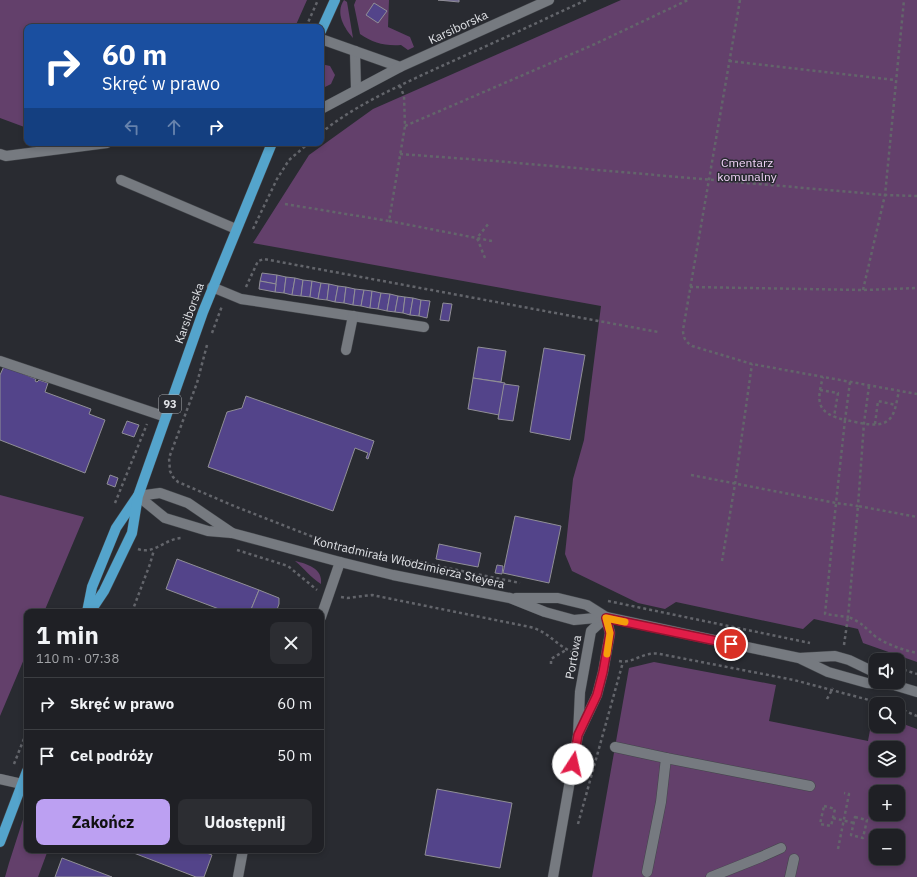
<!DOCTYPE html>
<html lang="pl">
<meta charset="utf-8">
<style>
body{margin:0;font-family:"IBM Plex Sans",sans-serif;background:#2c2d32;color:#f1f3f6;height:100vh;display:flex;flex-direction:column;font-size:15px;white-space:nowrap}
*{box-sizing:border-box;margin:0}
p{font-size:13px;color:#a1a3a7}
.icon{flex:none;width:22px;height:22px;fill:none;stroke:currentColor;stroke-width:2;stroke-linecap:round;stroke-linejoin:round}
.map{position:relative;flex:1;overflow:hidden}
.panel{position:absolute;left:24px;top:609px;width:300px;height:244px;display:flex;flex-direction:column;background:#1f2025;border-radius:8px;box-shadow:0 2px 6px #0003,0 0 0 1px #3c3e42}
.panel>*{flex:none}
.hud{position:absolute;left:24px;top:24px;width:300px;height:122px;border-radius:8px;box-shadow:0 2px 6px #0003,0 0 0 1px #3c3e42;background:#1a4fa0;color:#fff;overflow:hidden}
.tools{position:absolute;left:869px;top:653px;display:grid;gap:8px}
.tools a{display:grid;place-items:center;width:36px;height:36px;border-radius:8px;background:#1f2025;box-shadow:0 2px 6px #0003,0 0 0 1px #3c3e42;font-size:20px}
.pin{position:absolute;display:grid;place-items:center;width:34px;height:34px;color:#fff;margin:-17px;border:2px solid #fff;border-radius:50%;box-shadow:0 1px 4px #0007}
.me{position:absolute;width:44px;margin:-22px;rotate:10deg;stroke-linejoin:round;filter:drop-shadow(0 0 3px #0008)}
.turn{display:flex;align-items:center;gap:14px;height:84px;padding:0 12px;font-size:18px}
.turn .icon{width:52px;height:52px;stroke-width:2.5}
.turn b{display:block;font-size:28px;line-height:34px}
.lanes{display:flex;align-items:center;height:38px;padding:0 12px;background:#0003;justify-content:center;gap:20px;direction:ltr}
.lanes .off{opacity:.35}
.round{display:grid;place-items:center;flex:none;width:42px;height:42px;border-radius:8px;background:#2c2d32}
.headline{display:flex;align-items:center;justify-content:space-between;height:68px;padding:0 12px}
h1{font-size:24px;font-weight:700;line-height:30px}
.button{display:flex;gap:8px;margin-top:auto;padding:8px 12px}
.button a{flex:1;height:46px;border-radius:8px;background:#bca0f2;color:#111;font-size:16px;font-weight:700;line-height:46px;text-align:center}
.button a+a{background:#2c2d32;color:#f1f3f6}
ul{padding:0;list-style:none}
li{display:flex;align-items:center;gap:12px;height:52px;padding:0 12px;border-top:1px solid #3c3e42}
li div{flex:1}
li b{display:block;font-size:15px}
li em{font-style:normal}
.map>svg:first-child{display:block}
.green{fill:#63406b;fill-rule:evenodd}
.building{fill:#53448a;stroke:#908f96}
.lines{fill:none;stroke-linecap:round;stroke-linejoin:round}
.service-casing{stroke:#43464a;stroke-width:11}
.pedestrian-casing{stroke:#43464a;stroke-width:11}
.minor-casing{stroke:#43464a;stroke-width:11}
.tertiary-casing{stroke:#43464a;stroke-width:11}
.primary-casing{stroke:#43464a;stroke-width:11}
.path{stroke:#63656b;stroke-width:2.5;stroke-dasharray:3 3;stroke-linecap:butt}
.service{stroke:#767a80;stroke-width:10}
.pedestrian{stroke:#767a80;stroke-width:10}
.minor{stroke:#767a80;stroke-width:10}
.tertiary{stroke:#767a80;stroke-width:10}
.primary{stroke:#54a4cc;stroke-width:10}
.route-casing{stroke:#92132f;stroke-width:10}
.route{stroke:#e11d48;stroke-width:7}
.slow{stroke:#f59e0b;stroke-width:7}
.labels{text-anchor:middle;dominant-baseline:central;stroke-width:3;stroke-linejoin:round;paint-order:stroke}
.shield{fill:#292b31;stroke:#aaacb0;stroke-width:1}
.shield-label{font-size:11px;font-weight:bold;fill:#e1e3e7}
.street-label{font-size:12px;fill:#e1e3e7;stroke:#292b31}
.park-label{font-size:12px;fill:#f1d4f8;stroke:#292b31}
</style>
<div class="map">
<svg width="917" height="877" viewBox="0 0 917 877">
<rect width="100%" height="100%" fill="#292b31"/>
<g class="green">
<path d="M0,0H307L295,27H27V128L0,118Z"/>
<path d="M344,0L347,2L353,38C344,28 335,13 344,0Z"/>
<path d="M356,0H389L388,27L410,37L414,47L408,50L401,45C384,46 373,43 360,34L354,5Z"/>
<path d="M621,0H917V662L863,643L858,629L814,619L803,629L676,602L665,609L638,603L572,571L565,554L573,479L584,440L601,306L253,243L309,155L373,109Z"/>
<path d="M321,64L330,66L335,75L331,84L325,87L321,86Z"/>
<path d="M0,495L84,517L44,612H27V652L0,716Z"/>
<path d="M295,561C307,564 323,568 321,584C311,578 304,568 295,561Z"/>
<path d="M654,662L776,685L769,721L868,741L873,713L876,714V726H898V722L917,729V877H592L629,668ZM876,748H898V770H876ZM876,792H898V814H876ZM876,836H898V858H876Z"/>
<path d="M27,807V850H48L38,877H5L9,863Z"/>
</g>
<g class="building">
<path d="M438,0H459V2Z"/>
<path d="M374,3L387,11L378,23L366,15Z"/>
<path d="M262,273L277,275L276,284L260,281Z"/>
<path d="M277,275L286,277L284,293L275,292Z"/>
<path d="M286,277L295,278L292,295L284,293Z"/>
<path d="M295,278L303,280L301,296L292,295Z"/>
<path d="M303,280L312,281L310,297L301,296Z"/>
<path d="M260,281L276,284L275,292L259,289Z"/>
<path d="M312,281L321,283L318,299L310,297Z"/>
<path d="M321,283L329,284L327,300L318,299Z"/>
<path d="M329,284L338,286L335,302L327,300Z"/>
<path d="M338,286L346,287L344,303L335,302Z"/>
<path d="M346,287L355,289L353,305L344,303Z"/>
<path d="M355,289L364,290L361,306L353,305Z"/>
<path d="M364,290L372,291L370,308L361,306Z"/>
<path d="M372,291L381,293L378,309L370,308Z"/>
<path d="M381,293L390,294L387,311L378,309Z"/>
<path d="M390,294L398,296L395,312L387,311Z"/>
<path d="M398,296L405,297L403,313L395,312Z"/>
<path d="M405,297L413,298L410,315L403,313Z"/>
<path d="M413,298L421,300L419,316L410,315Z"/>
<path d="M421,300L430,301L427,318L419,316Z"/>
<path d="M443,303L452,304L449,321L440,320Z"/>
<path d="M478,347L506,351L501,382L473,378Z"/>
<path d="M544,348L585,355L570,440L530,432Z"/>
<path d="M4,366L36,379L35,381L37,382L39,380L48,383L45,392L91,409L89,414L105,420L85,473L0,440V375Z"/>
<path d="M473,378L505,383L499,415L468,409Z"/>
<path d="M504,384L519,386L513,421L498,419Z"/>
<path d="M246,396L374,441L368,459L366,458L368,453L355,448L333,511L208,467L227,412L242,408Z"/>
<path d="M127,421L139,425L134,437L122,433Z"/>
<path d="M110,475L118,478L115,487L107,484Z"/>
<path d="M515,516L561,526L549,583L503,573Z"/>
<path d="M439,544L481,553L478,567L436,559Z"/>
<path d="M177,559L259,590L250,612H227L166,589Z"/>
<path d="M497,565L503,566L502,574L495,573Z"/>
<path d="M259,590L279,598V604L276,612H250Z"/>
<path d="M437,789L512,803L500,868L425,855Z"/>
<path d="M126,850H199L212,855L204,877H196Z"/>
<path d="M62,858L112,877H55Z"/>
</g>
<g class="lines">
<defs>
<g id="service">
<path d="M355,51L356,89"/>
<path d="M0,154L6,156L107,143"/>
<path d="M121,180L236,229"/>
<path d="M212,287L241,299L424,327"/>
<path d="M346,350L353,316"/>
<path d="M0,361L166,417"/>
<path d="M321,617L340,562"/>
<path d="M0,779L22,784"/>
<path d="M238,877L243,850"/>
</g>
<g id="pedestrian">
<path d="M615,747L666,758L810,786"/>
<path d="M647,872L661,802L666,758"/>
<path d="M711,877L761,857L781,848"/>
<path d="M790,877L794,859"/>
</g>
<g id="minor">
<path d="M321,39L400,67"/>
<path d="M321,109L400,67L549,0"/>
<path d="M553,877L578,735L580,692L591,631L606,617L610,633L603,672L597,695L578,735"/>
</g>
<g id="tertiary">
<path d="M138,496L165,518L208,531L232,533L340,562L393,575L510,598L545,612L574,620L606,617L799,658L835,656L849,660L876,673"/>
<path d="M138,496L160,493L188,503L232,533"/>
<path d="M516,598H558L587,605L606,617"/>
<path d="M801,659L828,672L867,683L894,685L917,692"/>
</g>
<g id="primary">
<path d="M321,31L335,0"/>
<path d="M87,612L92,587L116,528L137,497"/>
<path d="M90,612L104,591L132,533L138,496L203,312L272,143"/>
<path d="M0,842L27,771"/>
</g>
</defs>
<use href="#service" class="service-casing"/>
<use href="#pedestrian" class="pedestrian-casing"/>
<use href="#minor" class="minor-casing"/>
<use href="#tertiary" class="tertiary-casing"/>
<use href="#primary" class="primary-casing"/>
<g class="path">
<path d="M740,0L683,330C683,338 686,342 692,346L752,364L917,394"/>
<path d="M306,27L318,0"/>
<path d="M729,61L895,80"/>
<path d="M405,126L595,44L688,0"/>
<path d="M321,133C356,104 403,84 444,65C491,44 539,22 586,0"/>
<path d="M400,154L495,161L885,195L917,196"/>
<path d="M285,204L389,221L405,126L404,96L400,86"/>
<path d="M389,221L492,241"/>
<path d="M253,229L277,179L289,160L309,143"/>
<path d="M485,258L477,238L489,223"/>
<path d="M246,287L258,261L264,259L658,332"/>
<path d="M690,287L863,290L917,288"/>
<path d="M863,290L885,195L904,0"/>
<path d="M212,333L222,306"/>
<path d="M207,345L197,383L169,458L170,471L173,477L178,482L234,506L321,540L346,547L520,583"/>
<path d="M850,382L845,420C859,422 883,431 892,416C896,409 897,399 899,391"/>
<path d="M869,386L864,423L858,506L836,503L825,614L848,617L858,506L917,517"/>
<path d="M820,390L838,393L834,417"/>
<path d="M875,424L878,401L896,405"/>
<path d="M691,475L836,503L845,420C817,413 816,403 823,377"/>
<path d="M115,503L147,424"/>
<path d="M138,549C154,555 166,538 182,538"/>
<path d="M237,550L288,566L317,590"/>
<path d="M722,561L735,484L752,364"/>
<path d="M341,597L347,598L372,595L530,627C550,632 557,647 575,653"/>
<path d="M608,601L810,643"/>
<path d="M132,612L150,564L154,550"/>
<path d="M844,645L848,617C862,622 865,628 876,637C888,645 903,650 917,653"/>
<path d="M619,661C633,664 643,651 660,654L794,680L884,704"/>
<path d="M551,664V659L566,650"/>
<path d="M898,668L917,674"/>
<path d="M827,699L833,688"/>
<path d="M898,708L917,716"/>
<path d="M14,764L27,731"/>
<path d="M824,806L835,809L831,826L820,824Z"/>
<path d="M855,817L867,820L863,838L851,835Z"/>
<path d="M833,818L854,823"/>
<path d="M578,824L623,662"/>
<path d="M838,849L849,794L844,793"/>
</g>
<use href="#service" class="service"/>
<use href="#pedestrian" class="pedestrian"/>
<use href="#minor" class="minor"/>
<use href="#tertiary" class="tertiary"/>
<use href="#primary" class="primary"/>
</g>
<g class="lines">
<defs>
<path id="route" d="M573,764L578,735L597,695L603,672L610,633L606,618L731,644"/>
</defs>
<use href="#route" class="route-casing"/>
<use href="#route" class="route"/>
<path class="slow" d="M607,654L610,633L606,618L625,622"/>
</g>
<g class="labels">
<rect class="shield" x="159" y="395" width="22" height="18" rx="3"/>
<g class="shield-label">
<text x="170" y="404">93</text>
</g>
<g class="street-label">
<text transform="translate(458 27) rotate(-25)">Karsiborska</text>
<text transform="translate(189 313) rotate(-70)">Karsiborska</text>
<text transform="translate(409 562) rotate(13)">Kontradmirała Włodzimierza Steyera</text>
<text transform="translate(573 657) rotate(-80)">Portowa</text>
</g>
<g class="park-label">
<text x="747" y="162">Cmentarz<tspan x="747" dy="14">komunalny</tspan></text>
</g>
</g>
</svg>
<div class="tools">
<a><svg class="icon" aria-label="sound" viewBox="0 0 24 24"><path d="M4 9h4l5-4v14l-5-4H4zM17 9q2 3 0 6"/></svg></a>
<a><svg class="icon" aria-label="search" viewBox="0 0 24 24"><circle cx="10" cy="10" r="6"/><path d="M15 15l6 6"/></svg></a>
<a><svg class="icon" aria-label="layers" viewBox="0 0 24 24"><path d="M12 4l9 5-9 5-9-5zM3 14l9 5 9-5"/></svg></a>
<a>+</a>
<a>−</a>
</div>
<div class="pin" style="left:731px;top:644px;background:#d93025"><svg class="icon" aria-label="arrive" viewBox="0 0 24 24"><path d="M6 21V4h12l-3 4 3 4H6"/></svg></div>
<svg class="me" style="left:573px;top:764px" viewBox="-20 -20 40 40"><circle r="19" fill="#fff"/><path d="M0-13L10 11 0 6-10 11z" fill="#e11d48"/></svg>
<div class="hud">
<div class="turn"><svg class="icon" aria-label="right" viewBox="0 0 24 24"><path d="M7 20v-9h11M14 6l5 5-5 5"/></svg><div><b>60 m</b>Skręć w prawo</div></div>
<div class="lanes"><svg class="icon off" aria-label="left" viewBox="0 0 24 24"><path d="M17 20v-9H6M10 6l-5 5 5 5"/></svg><svg class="icon off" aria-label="ahead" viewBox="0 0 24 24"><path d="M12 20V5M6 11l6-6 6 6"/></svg><svg class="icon" aria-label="right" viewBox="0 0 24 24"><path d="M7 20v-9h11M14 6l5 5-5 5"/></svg></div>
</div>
<section class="panel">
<div class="headline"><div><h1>1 min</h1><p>110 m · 07:38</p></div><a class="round"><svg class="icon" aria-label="close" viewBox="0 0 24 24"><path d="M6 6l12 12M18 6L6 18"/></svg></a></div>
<ul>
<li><svg class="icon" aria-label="right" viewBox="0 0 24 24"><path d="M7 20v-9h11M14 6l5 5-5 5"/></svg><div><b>Skręć w prawo</b></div><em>60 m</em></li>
<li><svg class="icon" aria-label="arrive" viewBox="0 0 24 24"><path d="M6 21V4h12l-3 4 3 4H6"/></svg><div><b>Cel podróży</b></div><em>50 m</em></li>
</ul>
<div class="button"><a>Zakończ</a><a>Udostępnij</a></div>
</section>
</div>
